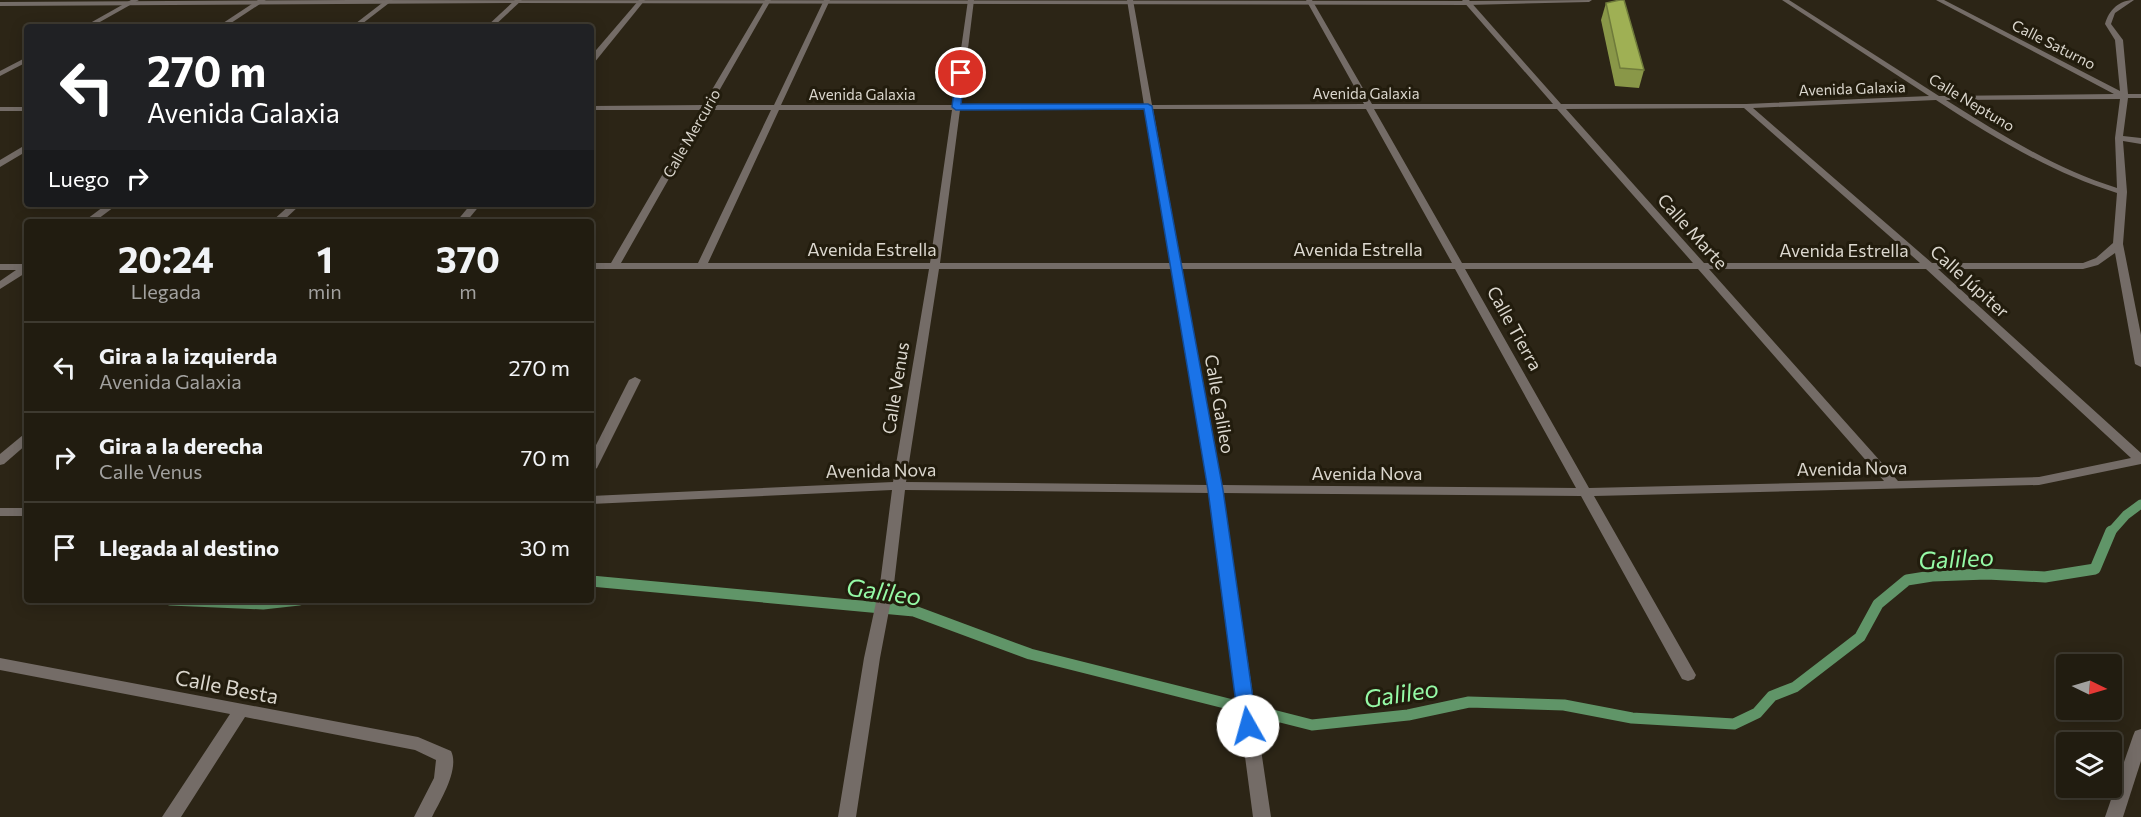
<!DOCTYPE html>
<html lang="es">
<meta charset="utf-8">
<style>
body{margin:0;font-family:Commissioner,sans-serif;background:#2d291e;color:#f1f3f6;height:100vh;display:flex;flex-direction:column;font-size:22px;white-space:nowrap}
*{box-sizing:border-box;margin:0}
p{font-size:20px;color:#a2a19f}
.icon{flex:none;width:33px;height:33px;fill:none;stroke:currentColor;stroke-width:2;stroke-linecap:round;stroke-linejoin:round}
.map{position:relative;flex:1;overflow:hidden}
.sheet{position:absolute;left:24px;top:219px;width:570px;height:384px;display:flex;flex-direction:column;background:#211c10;border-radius:6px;box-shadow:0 3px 15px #0003,0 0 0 2px #3e3a30}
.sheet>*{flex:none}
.banner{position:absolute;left:24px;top:24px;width:570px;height:183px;border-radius:6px;box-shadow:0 3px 15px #0003,0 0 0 2px #3e3a30;background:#202124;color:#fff;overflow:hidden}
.needle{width:39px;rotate:95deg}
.buttons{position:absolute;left:2056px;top:654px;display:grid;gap:12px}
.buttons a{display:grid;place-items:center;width:66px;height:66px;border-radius:6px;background:#211c10;box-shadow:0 3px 15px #0003,0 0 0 2px #3e3a30;font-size:30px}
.pin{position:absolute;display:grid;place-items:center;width:51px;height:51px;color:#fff;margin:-26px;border:3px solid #fff;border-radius:50%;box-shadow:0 2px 6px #0007}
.me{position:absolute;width:66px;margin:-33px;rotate:353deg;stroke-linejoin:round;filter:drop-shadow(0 0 4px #0008)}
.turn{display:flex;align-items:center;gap:21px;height:126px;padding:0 24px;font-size:27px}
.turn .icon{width:78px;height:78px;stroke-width:2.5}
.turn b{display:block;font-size:42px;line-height:51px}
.then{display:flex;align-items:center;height:57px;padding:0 24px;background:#0003;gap:12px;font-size:22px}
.eta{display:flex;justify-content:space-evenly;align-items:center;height:102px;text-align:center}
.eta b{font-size:36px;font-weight:700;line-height:42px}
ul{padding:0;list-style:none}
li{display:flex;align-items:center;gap:18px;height:90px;padding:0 24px;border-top:2px solid #3e3a30}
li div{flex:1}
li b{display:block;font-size:22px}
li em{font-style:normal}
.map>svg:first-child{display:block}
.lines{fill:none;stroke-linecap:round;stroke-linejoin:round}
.stream-far1{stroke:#609568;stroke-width:9}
.stream{stroke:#609568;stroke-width:11}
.minor{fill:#746c67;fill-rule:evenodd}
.tertiary{fill:#746c67;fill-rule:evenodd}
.wall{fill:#899748}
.building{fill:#9fb054;stroke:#6f7b3b;stroke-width:1.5}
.route{fill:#1a73e8;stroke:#114b97;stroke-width:1.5}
.labels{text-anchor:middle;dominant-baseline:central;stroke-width:6;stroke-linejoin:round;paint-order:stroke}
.far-street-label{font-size:15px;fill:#dbd7ce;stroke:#221c0d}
.street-label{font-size:18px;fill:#dbd7ce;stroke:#221c0d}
.near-street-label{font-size:21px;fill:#dbd7ce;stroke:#221c0d}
.near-water-label{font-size:24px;font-style:italic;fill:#95faa6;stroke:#221c0d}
</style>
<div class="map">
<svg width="2141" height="817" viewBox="0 0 2141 817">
<rect width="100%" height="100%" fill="#2c2516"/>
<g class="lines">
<path class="stream-far1" d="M2110,533L2126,515L2141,504"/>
<g class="stream">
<path d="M591,581L914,611L1030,654L1312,725L1408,715L1469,702L1564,705L1632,718L1734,724L1757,713L1772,696L1795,687L1860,637L1878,604L1907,580L1932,576L1987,574L2045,577L2095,569L2111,531"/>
<path d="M170,600L263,604L299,600"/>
</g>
<g class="minor">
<path d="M131,0H139L91,27H83Z"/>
<path d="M258,0H266L225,27H217Z"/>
<path d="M386,0H393L358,27H351Z"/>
<path d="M515,0H522L493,27H486Z"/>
<path d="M639,0H645L594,63H591V56Z"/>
<path d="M765,0H771L711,105H774L824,0H830L781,105H953L968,0H974L961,105H1144L1127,0H1133L1152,105L1364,104L1306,0H1312L1372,104H1553L1462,0H1469L1561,104H1746L1929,96L1782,0H1789L1939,96L2114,94L1936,0H1944L2120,91L2115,40L2105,24C2109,10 2119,0 2134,0L2115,13L2111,24L2123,40L2128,94H2141V98H2128L2123,136L2141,138V144L2123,141L2127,192L2123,244L2141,335V367L2135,364L2115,253L2098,265L2083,269H1938L2141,453V464L2039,485L1594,496L1696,675L1694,679L1688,681L1682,679L1581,496L1223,493L1271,817H1253L1210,493L905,490L894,584L880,658L856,817H838L864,658L880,584L892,490L591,504V496L893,482L929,269H591V263H611L700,110H591V106L703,105ZM2120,99L2115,138L2117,188C2056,169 2000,134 1946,100ZM1936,100C1993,137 2052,173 2117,193L2113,243L2096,258L2083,263H1932L1753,108ZM1744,108L1920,263H1704L1566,109ZM1145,109L1171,263H940L960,110ZM1153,109H1366L1452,263H1181ZM1374,109H1557L1693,263H1462ZM708,110H771L698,263H621ZM779,110H952L930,263H708ZM939,269H1172L1209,485L906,482ZM1182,269H1455L1576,488L1222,485ZM1465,269H1698L1884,481L1589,488ZM1709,269H1926L2131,458L2039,477L1898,481Z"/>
<path d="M27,57V62L0,76V71Z"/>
<rect x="0" y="107" width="27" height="4"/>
<path d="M27,144V151L0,167V160Z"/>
<path d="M107,204H118L94,222H83Z"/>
<path d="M291,204H301L282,222H271Z"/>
<path d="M471,204H481L466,222H456Z"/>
<path d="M0,264H27V272L0,289V281L16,270H0Z"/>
<path d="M635,377L641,380L597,468L591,472V455L629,380Z"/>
<path d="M27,434V444L4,464L0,465V454L23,435Z"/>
<rect x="0" y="508" width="27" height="8"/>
<path d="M0,658L418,737L451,751C460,769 440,801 432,817H414L434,778L436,760L415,750L245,717L181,817H162L230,714L0,670Z"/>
<path d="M2141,729V761L2123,817H2105L2133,736L2135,731Z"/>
</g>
<path class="tertiary" d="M352,0L1468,1L1592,0L1589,2L1468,5L517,3L0,6V2Z"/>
</g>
<path class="wall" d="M1606,3L1644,70L1639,88L1615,86L1601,20Z"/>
<path class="building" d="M1620,0H1624L1644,70L1620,68L1606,3Z"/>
<path class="route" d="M961,70L965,73L961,104H1148L1152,106L1223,490L1257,726L1254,732L1248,734L1241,732L1239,726L1208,490L1144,109L956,110L952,107L956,73Z"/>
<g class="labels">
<g class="far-street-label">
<text transform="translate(2054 44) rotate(27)">Calle Saturno</text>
<text transform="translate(1852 88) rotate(-2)">Avenida Galaxia</text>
<text x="1366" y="93">Avenida Galaxia</text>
<text x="862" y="94">Avenida Galaxia</text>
<text transform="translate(1972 102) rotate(31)">Calle Neptuno</text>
<text transform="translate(691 133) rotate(-60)">Calle Mercurio</text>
</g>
<g class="street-label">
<text transform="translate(1693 231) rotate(48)">Calle Marte</text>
<text x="872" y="249">Avenida Estrella</text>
<text x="1358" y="249">Avenida Estrella</text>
<text x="1844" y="250">Avenida Estrella</text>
<text transform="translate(1970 281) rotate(42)">Calle Júpiter</text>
<text transform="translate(1515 328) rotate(61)">Calle Tierra</text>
<text transform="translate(895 388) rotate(-81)">Calle Venus</text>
<text transform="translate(1220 404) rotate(80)">Calle Galileo</text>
<text transform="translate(1852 468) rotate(-1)">Avenida Nova</text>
<text transform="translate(881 470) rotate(-1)">Avenida Nova</text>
<text x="1367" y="473">Avenida Nova</text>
</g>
<g class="near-street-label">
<text transform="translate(227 686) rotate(11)">Calle Besta</text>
</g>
<g class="near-water-label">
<text transform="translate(1956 558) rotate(-3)">Galileo</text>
<text transform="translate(884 591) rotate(8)">Galileo</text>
<text transform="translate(1401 693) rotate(-9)">Galileo</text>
</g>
</g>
</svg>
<div class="buttons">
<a><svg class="needle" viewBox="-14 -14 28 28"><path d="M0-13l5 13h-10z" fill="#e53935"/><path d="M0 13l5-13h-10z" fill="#a2a19f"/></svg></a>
<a><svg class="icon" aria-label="layers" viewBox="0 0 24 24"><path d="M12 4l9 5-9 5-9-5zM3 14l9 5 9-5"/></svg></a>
</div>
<div class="pin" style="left:961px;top:73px;background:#d93025"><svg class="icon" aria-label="arrive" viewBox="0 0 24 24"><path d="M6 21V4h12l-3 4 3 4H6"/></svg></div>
<svg class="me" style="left:1248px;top:726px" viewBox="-20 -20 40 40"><circle r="19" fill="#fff"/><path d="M0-13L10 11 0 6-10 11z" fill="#1a73e8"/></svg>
<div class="banner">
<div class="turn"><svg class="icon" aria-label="left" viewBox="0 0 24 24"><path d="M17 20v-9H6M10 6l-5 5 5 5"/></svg><div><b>270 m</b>Avenida Galaxia</div></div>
<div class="then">Luego<svg class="icon" aria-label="right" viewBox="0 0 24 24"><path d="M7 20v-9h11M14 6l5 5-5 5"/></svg></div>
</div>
<section class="sheet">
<div class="eta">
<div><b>20:24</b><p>Llegada</p></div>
<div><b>1</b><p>min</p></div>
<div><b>370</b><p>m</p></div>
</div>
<ul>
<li><svg class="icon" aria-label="left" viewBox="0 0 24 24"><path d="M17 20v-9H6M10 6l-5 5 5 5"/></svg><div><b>Gira a la izquierda</b><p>Avenida Galaxia</p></div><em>270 m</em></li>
<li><svg class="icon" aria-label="right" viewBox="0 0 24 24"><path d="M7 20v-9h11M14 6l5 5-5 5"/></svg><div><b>Gira a la derecha</b><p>Calle Venus</p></div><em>70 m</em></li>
<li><svg class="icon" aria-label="arrive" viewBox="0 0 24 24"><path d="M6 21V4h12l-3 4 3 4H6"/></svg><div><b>Llegada al destino</b></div><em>30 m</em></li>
</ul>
</section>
</div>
